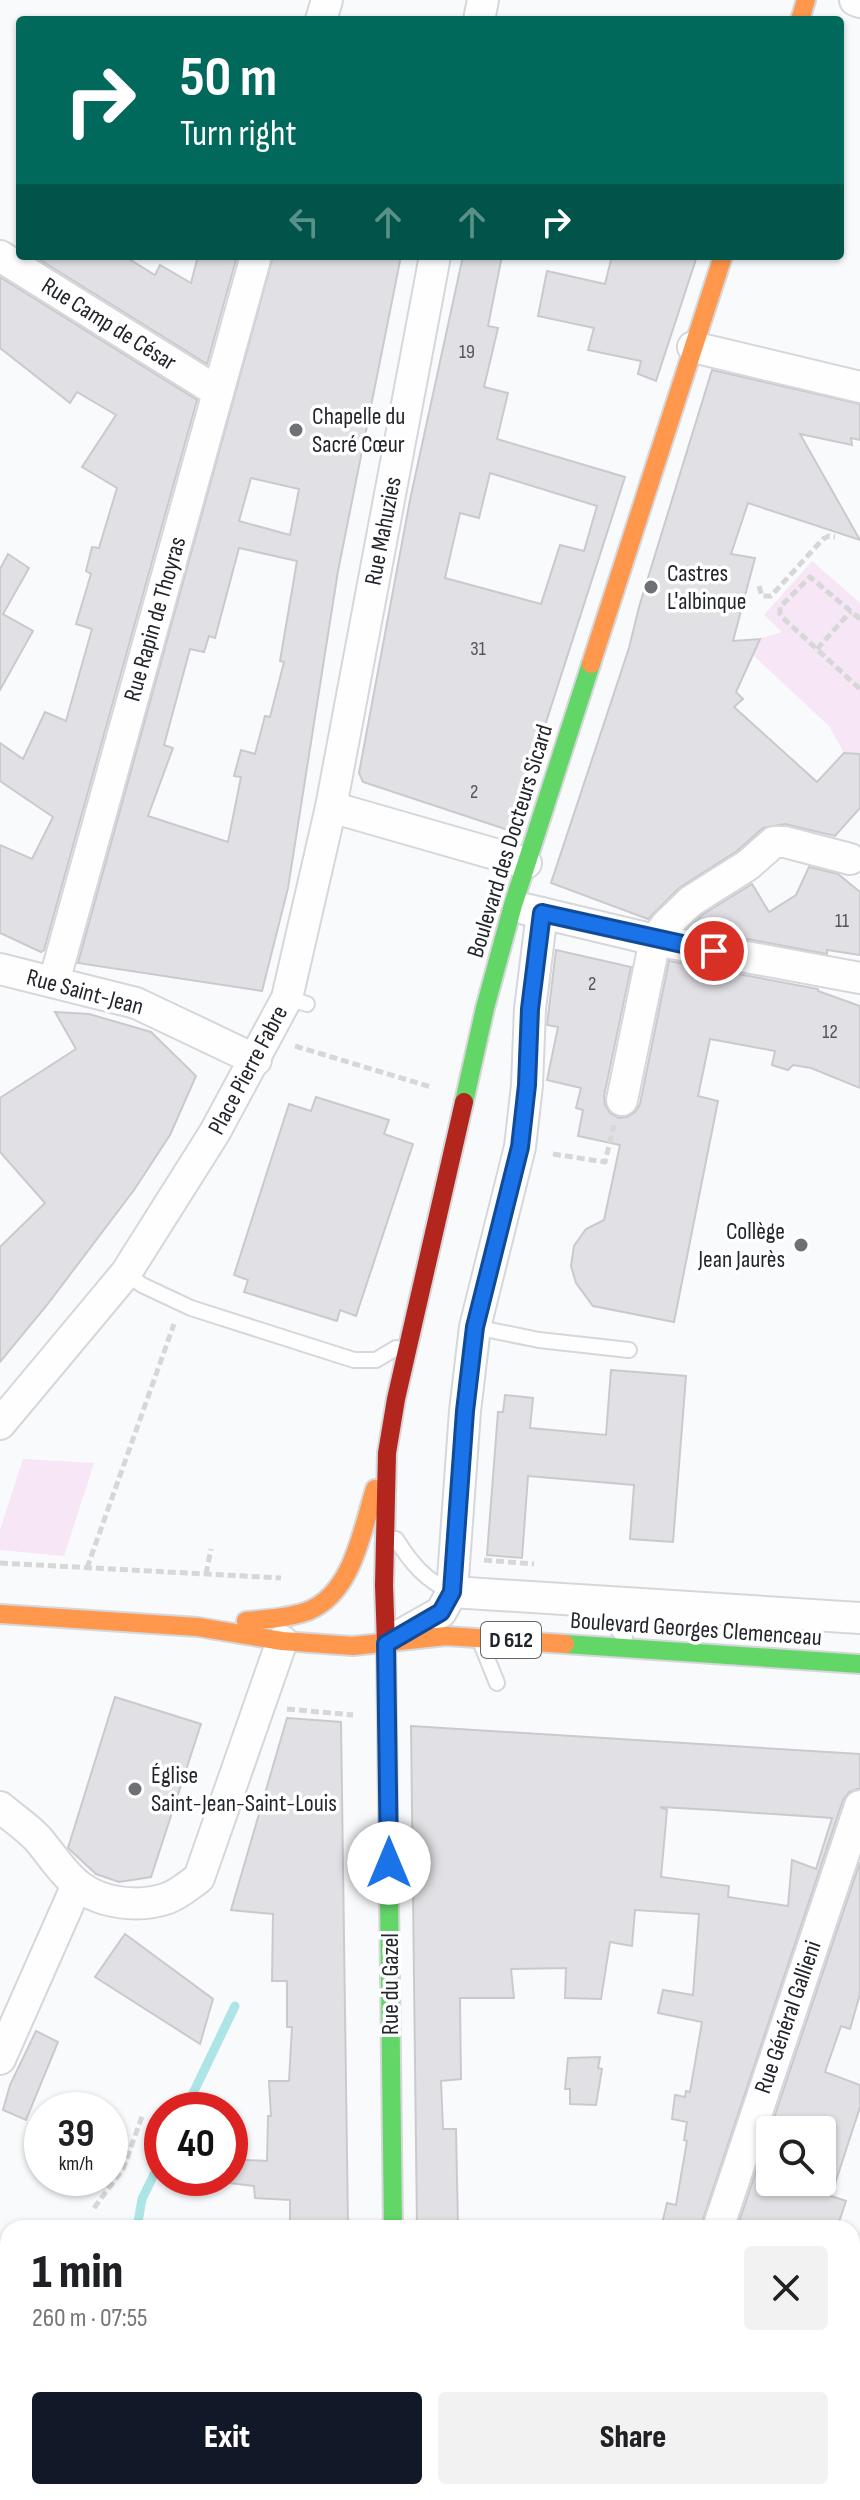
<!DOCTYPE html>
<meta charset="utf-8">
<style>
body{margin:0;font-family:"Sofia Sans Condensed",sans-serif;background:#f2f2f2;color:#202124;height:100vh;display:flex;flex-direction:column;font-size:30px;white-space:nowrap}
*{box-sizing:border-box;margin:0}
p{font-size:26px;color:#757577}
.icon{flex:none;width:44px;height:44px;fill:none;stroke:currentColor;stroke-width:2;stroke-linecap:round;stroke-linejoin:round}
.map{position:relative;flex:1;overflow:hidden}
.panel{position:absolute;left:0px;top:2220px;width:860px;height:280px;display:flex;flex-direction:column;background:#fff;border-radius:24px 24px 0 0;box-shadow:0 2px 6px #0004}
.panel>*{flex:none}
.top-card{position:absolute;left:16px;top:16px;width:828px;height:244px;border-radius:8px;box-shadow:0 2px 6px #0004;background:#00695c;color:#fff;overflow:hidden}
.buttons{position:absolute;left:756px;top:2116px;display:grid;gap:16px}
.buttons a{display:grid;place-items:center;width:80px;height:80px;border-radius:8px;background:#fff;box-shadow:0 2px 6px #0004;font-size:40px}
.speed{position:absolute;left:24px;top:2092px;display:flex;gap:16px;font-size:40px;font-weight:700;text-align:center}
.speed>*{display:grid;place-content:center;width:104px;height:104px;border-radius:50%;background:#fff;box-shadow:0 2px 6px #0004;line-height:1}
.speed small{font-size:20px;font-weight:400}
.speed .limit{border:12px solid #d22;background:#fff;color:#111}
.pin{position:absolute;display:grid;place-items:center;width:68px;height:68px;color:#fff;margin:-34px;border:4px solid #fff;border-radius:50%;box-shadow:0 2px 8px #0007}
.me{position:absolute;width:88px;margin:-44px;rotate:0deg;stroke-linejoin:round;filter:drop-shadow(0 0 6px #0008)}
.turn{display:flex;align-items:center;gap:28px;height:168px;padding:0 32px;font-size:36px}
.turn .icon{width:104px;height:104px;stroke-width:2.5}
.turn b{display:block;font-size:56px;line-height:68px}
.lanes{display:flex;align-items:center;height:76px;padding:0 32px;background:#0003;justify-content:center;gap:40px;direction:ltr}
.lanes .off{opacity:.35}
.round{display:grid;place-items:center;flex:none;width:84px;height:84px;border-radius:8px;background:#f2f2f2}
.head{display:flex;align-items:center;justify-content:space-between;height:136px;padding:0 32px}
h1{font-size:48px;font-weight:800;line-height:60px}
.primary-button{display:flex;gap:16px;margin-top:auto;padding:16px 32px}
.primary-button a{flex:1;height:92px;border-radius:8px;background:#111827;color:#fff;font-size:32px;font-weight:800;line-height:92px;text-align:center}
.primary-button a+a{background:#f2f2f2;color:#202124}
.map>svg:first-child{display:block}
.green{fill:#f7e6f6}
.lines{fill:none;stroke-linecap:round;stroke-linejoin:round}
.stream{stroke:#ade4e6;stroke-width:9}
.building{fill:#e1e1e5;stroke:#cacace;stroke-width:2;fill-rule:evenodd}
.lane-casing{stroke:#d5d7db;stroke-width:18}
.street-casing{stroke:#d5d7db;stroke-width:34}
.fast-casing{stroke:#d5d7db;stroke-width:22}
.slow-casing{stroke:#d5d7db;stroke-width:22}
.jam-casing{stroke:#d5d7db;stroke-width:22}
.path{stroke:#d7d7d8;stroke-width:5;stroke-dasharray:8 4;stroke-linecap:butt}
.lane{stroke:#fefeff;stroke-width:14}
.street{stroke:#fefeff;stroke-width:30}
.fast{stroke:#63d668;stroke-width:18}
.slow{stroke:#ff974d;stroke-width:18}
.jam{stroke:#b3261e;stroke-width:18}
.route-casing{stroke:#114b97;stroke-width:20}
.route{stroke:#1a73e8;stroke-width:14}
.poi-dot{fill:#6d7074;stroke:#fff;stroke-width:3}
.labels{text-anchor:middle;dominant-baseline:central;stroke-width:7;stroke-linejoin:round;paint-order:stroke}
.number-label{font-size:20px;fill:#52545a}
.shield{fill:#fff;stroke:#64666b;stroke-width:2}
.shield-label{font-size:22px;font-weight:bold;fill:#22252b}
.street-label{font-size:24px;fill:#22252b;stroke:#fff}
.poi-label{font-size:24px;fill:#22252b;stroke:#fff;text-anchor:start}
</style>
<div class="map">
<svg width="860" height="2500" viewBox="0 0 860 2500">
<rect width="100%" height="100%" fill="#f9fafc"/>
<g class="green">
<path d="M812,561L860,603V754L844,753L829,726L753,655L756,648L755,640L782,632L764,615Z"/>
<path d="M23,1459L94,1463L64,1556L0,1550V1530Z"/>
</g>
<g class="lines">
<g class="stream">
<path d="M185,2110L235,2006"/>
<path d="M137,2228L142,2199L162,2158"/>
<path d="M0,2409L8,2404"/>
</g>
</g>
<g class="building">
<path d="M34,256H124L155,275L160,265L191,283L198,256H237L207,364Z"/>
<path d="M273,256H401L338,571L288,888L262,991L78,963ZM251,478L299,489L290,535L239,521ZM239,548L297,561L280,661L284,662L270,717L265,716L255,754L241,750L234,776L241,777L228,842L148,816L173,748L164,745L190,649L204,652L209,636L215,638Z"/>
<path d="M463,256H502L488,326L498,328L484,387L508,393L497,439L625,477L511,831L363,782L359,773L410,500ZM490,473L597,506L584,551L560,545L541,604L445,578L460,513L479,518Z"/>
<path d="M612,256H697L656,381L638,374L641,361L588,350L594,328L538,316L547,271L605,284Z"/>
<path d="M0,277L197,400L44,950L41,952L0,933V845L32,859L53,817L0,781V743L23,759L45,712L66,721L92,629L76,624L91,574L86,571L92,547L99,548L117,488L82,467L116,415L77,392L70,403L0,348Z"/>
<path d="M712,370L860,404V440L851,438L852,445L800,434L860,540L748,503L731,554L755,558L733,641L760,639L736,692L743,699L734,707L817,782L844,753L860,754V808L835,836L785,824L763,828L737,851L679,888L648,919L551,883L629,648L639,607Z"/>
<path d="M8,554L29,568L3,614L33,631L0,690V569Z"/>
<path d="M809,867L838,874L860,892V955L827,950V954L689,928L702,915L752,884L769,912L796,895Z"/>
<path d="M556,950L631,967L604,1096L605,1105L610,1113L619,1118L627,1117L635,1112L640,1104L669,961L818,989V991L860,1006V1088L811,1068L793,1065L788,1070L772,1065L775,1051L710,1039L698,1096L718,1101L674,1322L593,1306L576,1283L571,1266L574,1246L586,1229L604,1220L620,1145L578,1136L583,1110L576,1108L581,1088L547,1080L558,1027L547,1025Z"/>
<path d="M55,1012L89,1014L151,1032L196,1076L170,1135L134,1190L47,1305L0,1362V1247L45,1203L0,1152V1098L76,1049Z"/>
<path d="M316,1097L389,1120L384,1134L413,1144L356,1316L340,1310L337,1321L244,1292L248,1280L234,1275L289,1104L311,1111Z"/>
<path d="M611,1370L686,1376L673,1542L630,1539L634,1485L528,1476L522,1558L487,1555L498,1412H503L505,1395L533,1398L530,1428L606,1435Z"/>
<path d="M115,1697L201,1724L151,1877L119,1882L96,1874L68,1848Z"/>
<path d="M287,1718L341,1722L348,2228H299L300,2225H290V2200L255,2198L254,2186L230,2183V2159L267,2161L268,2116H271L269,2081H289L292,2027H287V1981H272L273,1914L231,1910Z"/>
<path d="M411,1726L860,1754V1788L849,1792L843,1800L700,2228H661L667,2203L676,2205L687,2141L684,2140L687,2122L672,2119L675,2095L685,2097L686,2091L690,2092L702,2022L658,2013L663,1990L693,1995L699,1914L635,1910L632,1946L610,1942L601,1999L565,1998L566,1968L511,1969L514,1998H460L461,2079L441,2081L443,2129H456L458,2228H417ZM660,1807L714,1810L832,1818L816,1869L792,1860L788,1906L728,1897L729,1886L661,1877L667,1810Z"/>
<path d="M860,1862V1994L850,2029L841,2026L825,2072L860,2085V2107L831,2196L846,2201L837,2228H737ZM770,2130H822V2182H770Z"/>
<path d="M125,1934L213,1999L200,2044L95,1977Z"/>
<path d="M36,2031L58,2042L26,2120L3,2110L10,2085Z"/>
<path d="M600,2057L598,2068L602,2069L596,2105L570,2104V2089H565L568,2058Z"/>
</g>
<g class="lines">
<defs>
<g id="lane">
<path d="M287,998L307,1004"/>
<path d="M126,1273L142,1285L191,1308L354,1360H376L396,1348"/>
<path d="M475,1327L539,1340L629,1350"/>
<path d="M396,1539C411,1563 426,1581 452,1592"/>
<path d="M592,1603L625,1637"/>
<path d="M482,1646L497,1683"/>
</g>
<g id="street">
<path d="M855,0L860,2"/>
<path d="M321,20L327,0"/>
<path d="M479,20L483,0"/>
<path d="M0,256L218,392"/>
<path d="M693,347L860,387"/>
<path d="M331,807L526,863"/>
<path d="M525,909L655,940L860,978"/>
<path d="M0,969L136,1003L256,1060"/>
<path d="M54,982L256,256"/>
<path d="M622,1100L655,940L667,924L691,901L748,865L774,842H785L850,859"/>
<path d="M0,1424L126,1273L215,1132L287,998L331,807L435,256"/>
<path d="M452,1592L860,1618"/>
<path d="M402,1634L441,1612L452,1592L465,1411L475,1327L520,1147L527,1085L530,1009L542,913"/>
<path d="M0,1807C13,1818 27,1827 38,1839C51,1854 63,1874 79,1886C102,1904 140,1908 168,1898C179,1894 189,1885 199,1878L282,1641"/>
<path d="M0,2059L77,1885"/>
<path d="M718,2228L860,1806"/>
<path d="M346,2492L365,2500"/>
<path d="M233,2500L237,2492"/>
<path d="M635,2500L638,2492"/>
</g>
<g id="fast">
<path d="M464,1102L485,1008L513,905L591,664"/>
<path d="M386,1644L393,2228"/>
<path d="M565,1644L860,1664"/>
</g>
<g id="slow">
<path d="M800,20L806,0"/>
<path d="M591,664L723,256"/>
<path d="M0,1614L198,1627L282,1641L353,1646L446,1636L565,1644"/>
<path d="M246,1621C267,1619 288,1618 308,1611C353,1593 362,1530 375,1489"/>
</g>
<g id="jam">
<path d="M386,1644L384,1585L387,1453L396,1399L464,1102"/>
<path d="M418,2492L427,2500"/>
</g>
</defs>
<use href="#lane" class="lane-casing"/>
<use href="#street" class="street-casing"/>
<use href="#fast" class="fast-casing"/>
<use href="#slow" class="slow-casing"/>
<use href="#jam" class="jam-casing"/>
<g class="path">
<path d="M759,586L762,596H771L823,539L829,536L835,537"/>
<path d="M860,619L810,577L780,607V614L783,618L860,689"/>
<path d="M817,649L851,611"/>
<path d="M295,1046L431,1087"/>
<path d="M553,1154L605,1162L614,1125"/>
<path d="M484,1560L534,1564"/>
<path d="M0,1563L281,1578"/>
<path d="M87,1568L174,1324"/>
<path d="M206,1574L211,1549"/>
<path d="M287,1709L353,1715"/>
<path d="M94,2208L123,2169L143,2114"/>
</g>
<use href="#lane" class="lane"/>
<use href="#street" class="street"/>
<use href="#fast" class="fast"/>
<use href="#slow" class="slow"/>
<use href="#jam" class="jam"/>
</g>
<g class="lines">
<defs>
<path id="route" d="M389,1863L386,1644L441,1612L452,1592L465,1411L475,1327L520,1147L527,1085L530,1009L542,913L714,951"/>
</defs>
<use href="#route" class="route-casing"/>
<use href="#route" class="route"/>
</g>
<g class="poi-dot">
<circle cx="296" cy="430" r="8"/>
<circle cx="651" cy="587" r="8"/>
<circle cx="801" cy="1245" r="8"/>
<circle cx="135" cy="1789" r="8"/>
</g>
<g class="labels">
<g class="number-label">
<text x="467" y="352">19</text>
<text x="478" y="649">31</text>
<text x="474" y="792">2</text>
<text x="842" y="921">11</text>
<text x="592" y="984">2</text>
<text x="830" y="1032">12</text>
</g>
<rect class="shield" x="481" y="1622" width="60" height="36" rx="6"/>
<g class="shield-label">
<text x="511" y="1640">D 612</text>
</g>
<g class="street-label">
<text transform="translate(109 324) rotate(32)">Rue Camp de César</text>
<text transform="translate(383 531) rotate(-79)">Rue Mahuzies</text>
<text transform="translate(155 619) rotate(-74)">Rue Rapin de Thoyras</text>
<text transform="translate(510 841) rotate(-73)">Boulevard des Docteurs Sicard</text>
<text transform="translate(85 992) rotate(15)">Rue Saint-Jean</text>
<text transform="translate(248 1070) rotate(-62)">Place Pierre Fabre</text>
<text transform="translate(696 1629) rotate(4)">Boulevard Georges Clemenceau</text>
<text transform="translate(390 1984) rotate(-90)">Rue du Gazel</text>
<text transform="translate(788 2017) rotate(-71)">Rue Général Gallieni</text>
</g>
<g class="poi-label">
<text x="312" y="416">Chapelle du<tspan x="312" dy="28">Sacré Cœur</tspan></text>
<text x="667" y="573">Castres<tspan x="667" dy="28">L'albinque</tspan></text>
<text x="785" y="1231" text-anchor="end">Collège<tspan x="785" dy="28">Jean Jaurès</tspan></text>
<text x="151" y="1775">Église<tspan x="151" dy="28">Saint-Jean-Saint-Louis</tspan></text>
</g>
</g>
</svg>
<div class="buttons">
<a><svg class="icon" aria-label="search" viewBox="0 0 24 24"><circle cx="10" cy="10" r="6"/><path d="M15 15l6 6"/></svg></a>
</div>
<div class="speed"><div>39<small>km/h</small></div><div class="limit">40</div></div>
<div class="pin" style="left:714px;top:951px;background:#d93025"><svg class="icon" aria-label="arrive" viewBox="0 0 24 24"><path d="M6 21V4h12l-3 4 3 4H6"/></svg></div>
<svg class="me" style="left:389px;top:1863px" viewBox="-20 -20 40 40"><circle r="19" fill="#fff"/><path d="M0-13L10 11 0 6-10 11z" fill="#1a73e8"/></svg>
<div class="top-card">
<div class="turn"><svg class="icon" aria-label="right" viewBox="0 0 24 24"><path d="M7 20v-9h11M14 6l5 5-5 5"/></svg><div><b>50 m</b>Turn right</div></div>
<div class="lanes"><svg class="icon off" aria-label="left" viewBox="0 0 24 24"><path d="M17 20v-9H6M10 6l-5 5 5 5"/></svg><svg class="icon off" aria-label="ahead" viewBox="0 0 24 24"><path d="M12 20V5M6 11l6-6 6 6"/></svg><svg class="icon off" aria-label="ahead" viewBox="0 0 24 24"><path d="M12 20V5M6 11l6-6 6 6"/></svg><svg class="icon" aria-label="right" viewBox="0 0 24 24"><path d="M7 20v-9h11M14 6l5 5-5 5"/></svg></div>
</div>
<section class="panel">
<div class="head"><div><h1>1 min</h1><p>260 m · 07:55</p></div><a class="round"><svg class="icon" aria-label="close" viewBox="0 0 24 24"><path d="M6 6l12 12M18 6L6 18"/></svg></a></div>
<div class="primary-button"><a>Exit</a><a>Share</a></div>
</section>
</div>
